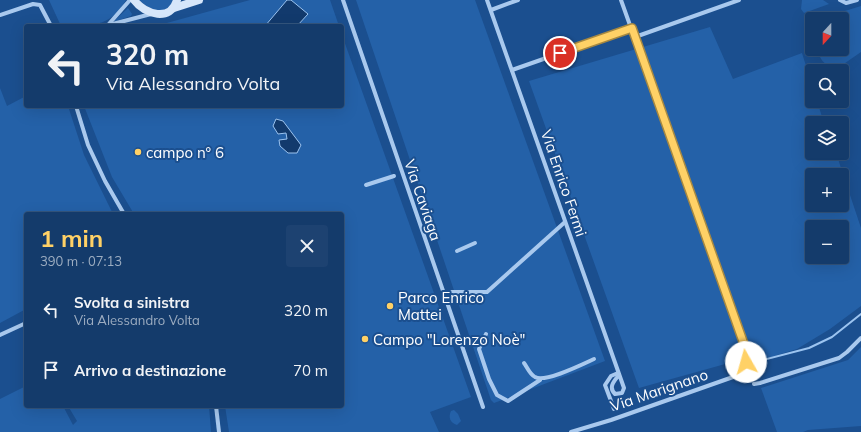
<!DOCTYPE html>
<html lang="it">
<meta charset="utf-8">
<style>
body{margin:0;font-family:Mulish,sans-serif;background:#1d4271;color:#f1f3f6;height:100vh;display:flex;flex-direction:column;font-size:15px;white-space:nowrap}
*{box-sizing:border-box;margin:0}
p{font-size:13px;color:#9dadc1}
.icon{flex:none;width:22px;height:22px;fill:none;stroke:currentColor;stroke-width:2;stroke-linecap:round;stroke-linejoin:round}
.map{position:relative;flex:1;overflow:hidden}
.drawer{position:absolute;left:24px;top:212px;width:320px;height:196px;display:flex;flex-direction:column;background:#143b6b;border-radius:4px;box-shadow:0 4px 16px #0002,0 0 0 1px #33557e}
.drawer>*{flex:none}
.hud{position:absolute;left:24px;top:24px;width:320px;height:84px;border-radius:4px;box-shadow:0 4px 16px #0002,0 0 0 1px #33557e;background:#143b6b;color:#f1f3f6;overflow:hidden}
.needle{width:26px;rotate:201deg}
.controls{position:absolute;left:805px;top:12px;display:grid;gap:8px}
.controls a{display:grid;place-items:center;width:44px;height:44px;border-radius:4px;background:#143b6b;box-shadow:0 4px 16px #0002,0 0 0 1px #33557e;font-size:20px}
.pin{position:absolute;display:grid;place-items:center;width:34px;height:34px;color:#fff;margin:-17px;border:2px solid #fff;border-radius:50%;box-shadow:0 1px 4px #0007}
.me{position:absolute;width:44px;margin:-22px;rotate:353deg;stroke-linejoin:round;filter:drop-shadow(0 0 3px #0008)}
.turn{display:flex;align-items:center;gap:14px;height:84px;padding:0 16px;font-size:18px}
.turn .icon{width:52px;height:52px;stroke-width:2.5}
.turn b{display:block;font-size:28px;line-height:34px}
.round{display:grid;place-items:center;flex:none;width:42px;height:42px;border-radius:4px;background:#1d4271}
.overview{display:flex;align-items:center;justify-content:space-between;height:68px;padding:0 16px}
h1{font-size:24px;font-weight:700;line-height:30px;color:#ffd166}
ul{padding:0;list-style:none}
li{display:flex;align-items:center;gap:12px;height:60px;padding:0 16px}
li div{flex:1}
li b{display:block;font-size:15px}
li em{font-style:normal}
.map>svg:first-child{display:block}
.green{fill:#2461a8;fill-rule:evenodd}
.water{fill:#123a6d;stroke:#9cc4f0}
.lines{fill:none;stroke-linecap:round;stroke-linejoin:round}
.stream{stroke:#9cc4f0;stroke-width:2}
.street{stroke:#a9c9ee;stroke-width:4}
.secondary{stroke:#d6e6fa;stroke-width:8}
.route-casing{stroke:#a68842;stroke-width:10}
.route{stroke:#ffd166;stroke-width:7}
.poi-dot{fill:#ffd166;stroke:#1b4f8f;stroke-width:1.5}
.labels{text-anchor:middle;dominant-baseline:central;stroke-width:4;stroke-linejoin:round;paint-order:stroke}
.poi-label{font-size:15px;fill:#fff;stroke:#1b4f8f;text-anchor:start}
.street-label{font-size:15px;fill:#fff;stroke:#1b4f8f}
</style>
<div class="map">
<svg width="861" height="432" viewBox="0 0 861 432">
<rect width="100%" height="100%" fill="#1b4f8f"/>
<g class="green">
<path d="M49,0H126C110,28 90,26 61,26Z"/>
<path d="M139,0H174C165,18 150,10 139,0Z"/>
<path d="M250,0H330L339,26H156Z"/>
<path d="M356,0H475L605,361L494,403L491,400Z"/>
<path d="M802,0H823L829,4L804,13L801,9Z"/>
<path d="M861,6V52L835,70C824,64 820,60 817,49H842V19H819Z"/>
<path d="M128,8L132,14L131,16L116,21H114Z"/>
<path d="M710,27L733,79L802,53L812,85V101H817L824,123H812V153H836L861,228V306L830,329L797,349L755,362L754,356L639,388L529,81ZM812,175H842V205H812ZM812,227H842V257H812Z"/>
<path d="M342,35L471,397L430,412L439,432H229L225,406H342V214H134L112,177L84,106H342Z"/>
<path d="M0,88L7,106L26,96V106H68L84,155L113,214H26V309L0,323Z"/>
<path d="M861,347V426L808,430L803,432H777L761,388L848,360Z"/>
<path d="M26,386V406H63L73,425L77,421L68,406H209L211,432H0V399Z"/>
<path d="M454,410L458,414L461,421L457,425C450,423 448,417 451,411Z"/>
</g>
<g class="water">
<path d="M287,0H291L308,14L297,26H265Z"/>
<path d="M276,119L283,121L301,145L297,153H288L280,146L279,140L287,139L286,133L278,134L273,126Z"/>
</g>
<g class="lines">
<path class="stream" d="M759,361L809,348L832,337L861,314"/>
<g class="street">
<path d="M343,0L483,407"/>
<path d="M487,0L624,388L622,393L615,394C608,387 614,381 619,375"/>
<path d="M840,0L846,3L857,0"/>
<path d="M491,10L518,0"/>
<path d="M0,15L33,4L40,5L51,26"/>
<path d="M108,25L130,0"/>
<path d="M105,26L151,14"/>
<path d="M635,37L739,0"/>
<path d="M512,70L632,28"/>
<path d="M76,106L88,145L105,181L124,214"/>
<path d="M366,185L394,176"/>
<path d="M457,251L475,243"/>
<path d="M451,292H487L565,222"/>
<path d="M486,334L479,349L489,379L497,395L508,401L540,380"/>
<path d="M0,335L26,323"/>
<path d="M524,363C527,367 530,375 535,377C545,383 583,364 594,359"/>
<path d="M754,384L760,383L839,358L847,352L861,338"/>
<path d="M216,406L219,432"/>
<path d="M614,409L605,385L611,376L618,373"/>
<path d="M571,432L611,420L733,377C745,369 748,361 745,347L621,0"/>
</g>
<g class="secondary">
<path d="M134,0C145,15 171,22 177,0"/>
<path d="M174,8L199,0"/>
</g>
</g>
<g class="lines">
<defs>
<path id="route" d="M560,53L632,28L745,347L746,362"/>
</defs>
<use href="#route" class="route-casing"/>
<use href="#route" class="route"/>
</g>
<g class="poi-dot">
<circle cx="138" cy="152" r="4"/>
<circle cx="390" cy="306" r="4"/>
<circle cx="365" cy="339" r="4"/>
</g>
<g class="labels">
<g class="poi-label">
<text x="146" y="152">campo n° 6</text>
<text x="398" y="297">Parco Enrico<tspan x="398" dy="17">Mattei</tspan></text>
<text x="373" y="339">Campo "Lorenzo Noè"</text>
</g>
<g class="street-label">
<text transform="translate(564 183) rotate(71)">Via Enrico Fermi</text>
<text transform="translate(423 200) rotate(71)">Via Caviaga</text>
<text transform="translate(659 390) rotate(-19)">Via Marignano</text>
</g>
</g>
</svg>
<div class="controls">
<a><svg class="needle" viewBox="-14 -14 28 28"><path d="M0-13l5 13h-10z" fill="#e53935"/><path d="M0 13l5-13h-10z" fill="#9dadc1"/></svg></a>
<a><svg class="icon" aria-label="search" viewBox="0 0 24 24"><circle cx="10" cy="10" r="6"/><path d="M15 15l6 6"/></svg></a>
<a><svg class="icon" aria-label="layers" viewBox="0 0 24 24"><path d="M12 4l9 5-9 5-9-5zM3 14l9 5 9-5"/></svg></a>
<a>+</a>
<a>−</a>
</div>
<div class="pin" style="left:560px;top:53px;background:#d93025"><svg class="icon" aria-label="arrive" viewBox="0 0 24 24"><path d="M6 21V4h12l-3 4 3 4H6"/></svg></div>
<svg class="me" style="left:746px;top:362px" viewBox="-20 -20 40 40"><circle r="19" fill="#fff"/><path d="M0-13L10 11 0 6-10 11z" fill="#ffd166"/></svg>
<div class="hud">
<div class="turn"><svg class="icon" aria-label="left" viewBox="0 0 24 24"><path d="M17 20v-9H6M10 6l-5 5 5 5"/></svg><div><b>320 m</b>Via Alessandro Volta</div></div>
</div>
<section class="drawer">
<div class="overview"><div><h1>1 min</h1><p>390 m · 07:13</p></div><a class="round"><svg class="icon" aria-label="close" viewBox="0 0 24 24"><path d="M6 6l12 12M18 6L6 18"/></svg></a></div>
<ul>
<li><svg class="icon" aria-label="left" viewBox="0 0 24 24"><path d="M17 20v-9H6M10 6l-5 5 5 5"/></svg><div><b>Svolta a sinistra</b><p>Via Alessandro Volta</p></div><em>320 m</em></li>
<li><svg class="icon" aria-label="arrive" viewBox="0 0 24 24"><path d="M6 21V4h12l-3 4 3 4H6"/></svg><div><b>Arrivo a destinazione</b></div><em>70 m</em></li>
</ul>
</section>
</div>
